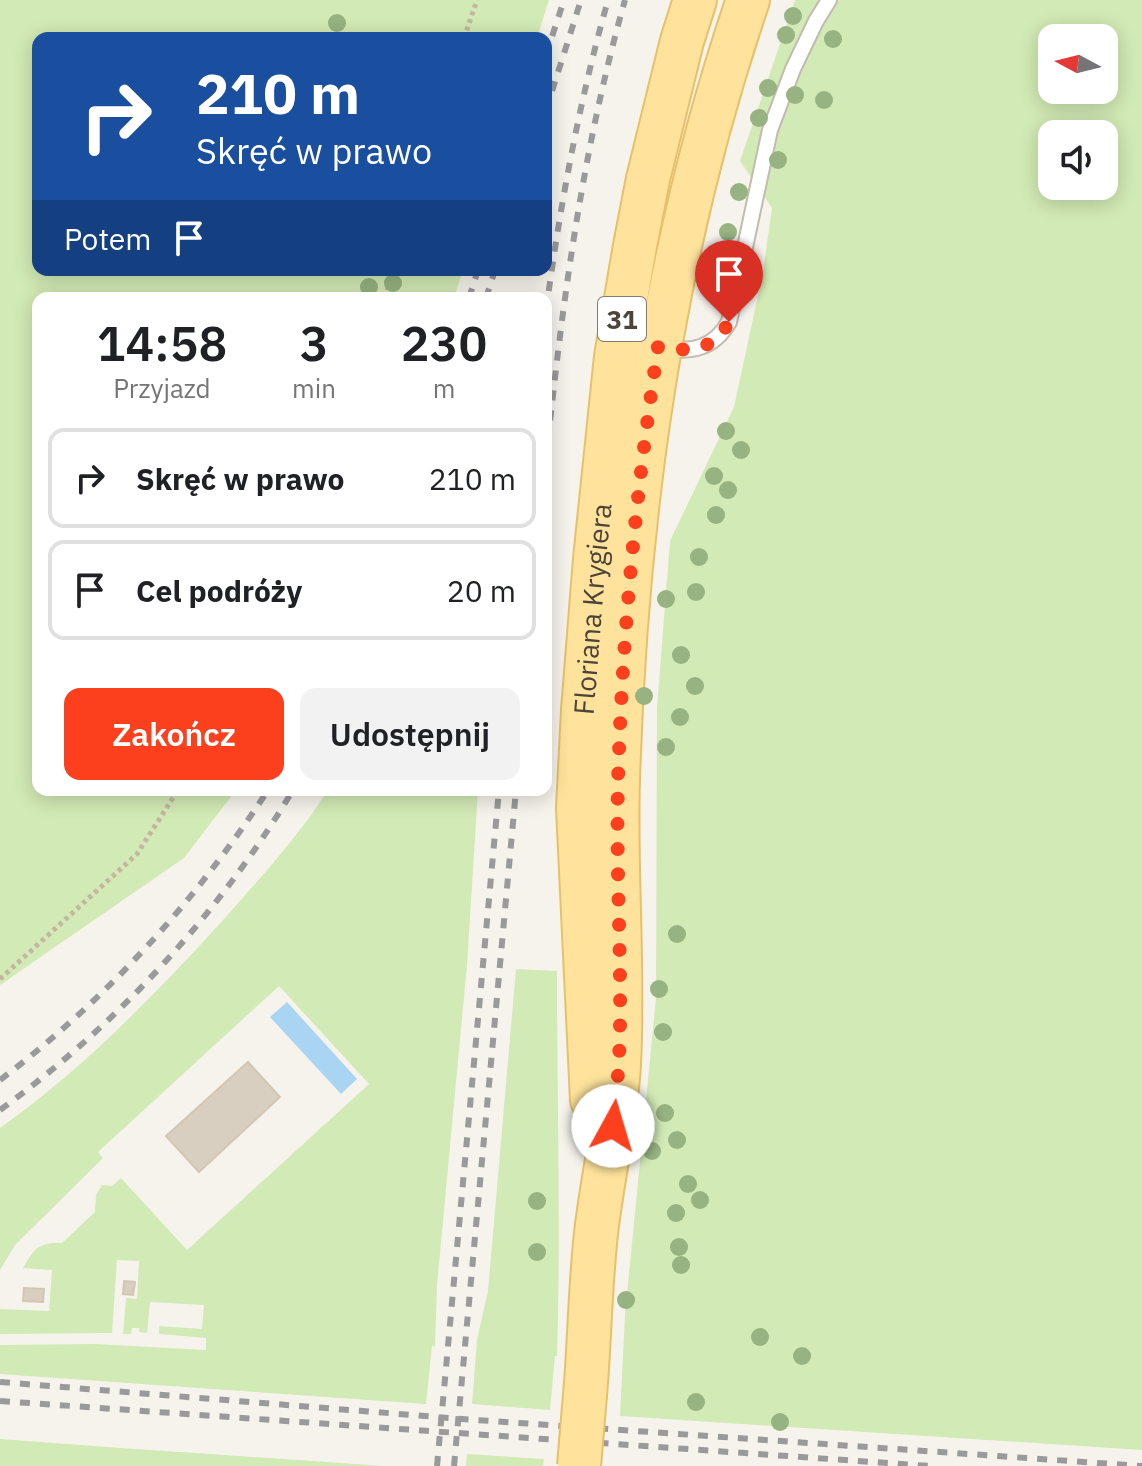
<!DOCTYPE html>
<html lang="pl">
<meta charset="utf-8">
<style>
body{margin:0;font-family:"IBM Plex Sans",sans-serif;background:#f2f2f2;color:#202124;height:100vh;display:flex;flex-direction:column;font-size:30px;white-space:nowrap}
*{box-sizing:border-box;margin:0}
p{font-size:26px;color:#757577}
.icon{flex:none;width:44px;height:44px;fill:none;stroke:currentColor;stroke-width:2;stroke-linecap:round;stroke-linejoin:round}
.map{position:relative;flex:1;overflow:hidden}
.sheet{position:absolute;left:32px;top:292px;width:520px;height:504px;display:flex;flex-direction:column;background:#fff;border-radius:16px;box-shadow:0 4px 20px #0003}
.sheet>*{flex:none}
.guide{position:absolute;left:32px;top:32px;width:520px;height:244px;border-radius:16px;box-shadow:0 4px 20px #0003;background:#1a4fa0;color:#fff;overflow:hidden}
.needle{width:52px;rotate:277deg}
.buttons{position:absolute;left:1038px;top:24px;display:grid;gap:16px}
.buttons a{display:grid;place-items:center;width:80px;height:80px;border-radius:16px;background:#fff;box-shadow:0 4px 20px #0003;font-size:40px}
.pin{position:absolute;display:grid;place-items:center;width:68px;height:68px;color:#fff;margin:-82px -34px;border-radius:50% 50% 50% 0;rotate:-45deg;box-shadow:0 0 8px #0007}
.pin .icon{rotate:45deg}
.me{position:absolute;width:88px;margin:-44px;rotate:6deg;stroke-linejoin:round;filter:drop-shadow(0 0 6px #0008)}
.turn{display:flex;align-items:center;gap:28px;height:168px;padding:0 32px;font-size:36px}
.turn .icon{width:104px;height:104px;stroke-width:2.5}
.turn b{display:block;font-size:56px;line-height:68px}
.then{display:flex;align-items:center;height:76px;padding:0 32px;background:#0003;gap:16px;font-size:30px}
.eta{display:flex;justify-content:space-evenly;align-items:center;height:136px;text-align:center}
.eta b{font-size:48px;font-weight:600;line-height:56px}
.cta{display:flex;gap:16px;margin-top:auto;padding:16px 32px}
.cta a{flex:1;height:92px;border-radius:16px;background:#fc3f1d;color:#fff;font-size:32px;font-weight:600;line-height:92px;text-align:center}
.cta a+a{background:#f2f2f2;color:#202124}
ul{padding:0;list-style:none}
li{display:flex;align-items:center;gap:24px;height:100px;margin:0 16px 12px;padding:0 16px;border:4px solid #e0e0e0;border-radius:16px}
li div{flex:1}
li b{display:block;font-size:30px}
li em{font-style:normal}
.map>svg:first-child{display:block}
.green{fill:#d2eab5;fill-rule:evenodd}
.water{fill:#a9d4f2}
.building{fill:#d8cfc1;stroke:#d3c7b4;stroke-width:2}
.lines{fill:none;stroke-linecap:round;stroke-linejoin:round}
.lane-casing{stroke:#c2bbae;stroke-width:18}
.primary-casing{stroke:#e6c16a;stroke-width:46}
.path{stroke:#c4b79f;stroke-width:5;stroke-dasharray:4 4;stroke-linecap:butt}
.lane{stroke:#fff;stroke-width:14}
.primary{stroke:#ffe39c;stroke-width:42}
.rail{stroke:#9a9a9a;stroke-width:6;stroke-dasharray:10 10;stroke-linecap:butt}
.primary-bridge-casing{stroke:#e6c16a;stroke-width:46;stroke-linecap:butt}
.primary-bridge{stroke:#ffe39c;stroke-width:42}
.tree{fill:#97b381}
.route{stroke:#fc3f1d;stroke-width:14;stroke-dasharray:0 25.2}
.labels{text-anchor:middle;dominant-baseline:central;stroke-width:7;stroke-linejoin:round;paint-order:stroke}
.shield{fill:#fff;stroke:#817c74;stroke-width:2}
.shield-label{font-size:26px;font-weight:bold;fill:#4b4439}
.street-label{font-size:28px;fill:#4b4439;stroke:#fff}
</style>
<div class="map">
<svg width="1142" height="1466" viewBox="0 0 1142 1466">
<rect width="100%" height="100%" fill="#f6f3ec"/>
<g class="green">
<path d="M0,0H549L537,38H38V270H463L454,298H38V790H236L184,858L0,985Z"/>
<path d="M795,0H1142V1450L620,1416L625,1315L656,998L657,708L670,541L734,407L763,272L772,208L740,161ZM1052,38H1104V90H1052ZM1052,134H1104V186H1052Z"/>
<path d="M328,790H478L467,965L437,1285L435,1346H432L426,1404L0,1374V1345L95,1344L206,1350V1338L159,1334V1326L202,1329L204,1305L150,1302L147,1333L139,1332V1328H132L131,1334H123L126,1298L137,1299L139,1261L117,1260L112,1333L0,1334V1309L49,1311L52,1270L23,1268C34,1249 38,1242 62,1243L95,1212L96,1195L102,1185L112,1186L121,1178L187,1250L369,1084L279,986L98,1152L103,1158L15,1245L0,1270V1128C83,1069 155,995 224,919C262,876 297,838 328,790Z"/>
<path d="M516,969L557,971C557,1100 561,1228 557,1356H555L550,1410L472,1404L477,1340L488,1291Z"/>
<path d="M0,1439C128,1449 257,1457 385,1466H0Z"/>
<path d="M467,1454L544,1459L543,1466H466Z"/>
</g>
<path class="water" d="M287,1002L357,1079L341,1094L270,1017Z"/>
<g class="building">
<path d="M248,1062L280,1097L199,1172L166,1136Z"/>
<path d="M124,1281L135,1282L133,1295L123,1294Z"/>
<path d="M24,1288L44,1289L43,1302L23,1301Z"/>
</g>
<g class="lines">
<defs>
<path id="lane" d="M664,348C692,353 714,348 729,322L770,130L793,69L816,21L829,0"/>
<g id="primary">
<path id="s1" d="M592,1100L578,808L583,710L595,559L616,357L635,246L648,179L682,41L695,0"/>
<path d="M585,1395C590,1338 590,1281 597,1225C604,1171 616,1118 619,1064C624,969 615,874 618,780C626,515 662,252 748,0"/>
</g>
</defs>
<use href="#lane" class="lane-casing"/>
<use href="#primary" class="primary-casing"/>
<g class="path">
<path d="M464,38L477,0"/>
<path d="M385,298L393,270"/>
<path d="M0,979L137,854L178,790"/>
</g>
<use href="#lane" class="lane"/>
<use href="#primary" class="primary"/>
<g class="rail">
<path d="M546,55L564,0"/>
<path d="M546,110L581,0"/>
<path d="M469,298L478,270"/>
<path d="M486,298L495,270"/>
<path d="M546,311C560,206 579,102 608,0"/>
<path d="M546,460C562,305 582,151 625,0"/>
<path d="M0,1080C106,1000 196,901 268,790"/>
<path d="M0,1110C117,1025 219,914 293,790"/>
<path d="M0,1382L462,1419L1142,1466"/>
<path d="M0,1401L930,1466"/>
<path d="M437,1466L499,790"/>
<path d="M454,1466L516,790"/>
</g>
<defs>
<path id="primary-bridge" d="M579,1466L585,1395"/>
</defs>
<use href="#primary-bridge" class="primary-bridge-casing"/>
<use href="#primary-bridge" class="primary-bridge"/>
</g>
<g class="tree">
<circle cx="793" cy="16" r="9"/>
<circle cx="337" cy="23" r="9"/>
<circle cx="786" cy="35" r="9"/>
<circle cx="833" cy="39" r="9"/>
<circle cx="768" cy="88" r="9"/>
<circle cx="795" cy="95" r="9"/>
<circle cx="824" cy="100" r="9"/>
<circle cx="759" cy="118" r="9"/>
<circle cx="778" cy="160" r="9"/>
<circle cx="739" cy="192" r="9"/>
<circle cx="728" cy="232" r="9"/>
<circle cx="393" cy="283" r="9"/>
<circle cx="369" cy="287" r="9"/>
<circle cx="726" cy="431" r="9"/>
<circle cx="741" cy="450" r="9"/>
<circle cx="714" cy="476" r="9"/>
<circle cx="728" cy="490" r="9"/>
<circle cx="716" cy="515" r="9"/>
<circle cx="699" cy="557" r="9"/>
<circle cx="696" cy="592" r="9"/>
<circle cx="666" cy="599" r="9"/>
<circle cx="681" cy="655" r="9"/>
<circle cx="695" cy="686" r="9"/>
<circle cx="644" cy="696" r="9"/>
<circle cx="680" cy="717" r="9"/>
<circle cx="666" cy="747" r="9"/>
<circle cx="677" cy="934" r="9"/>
<circle cx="659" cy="989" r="9"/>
<circle cx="663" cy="1032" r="9"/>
<circle cx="665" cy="1113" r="9"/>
<circle cx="677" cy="1140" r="9"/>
<circle cx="652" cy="1151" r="9"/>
<circle cx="688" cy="1184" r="9"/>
<circle cx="700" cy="1200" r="9"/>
<circle cx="537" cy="1201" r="9"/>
<circle cx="676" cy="1213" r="9"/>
<circle cx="679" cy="1247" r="9"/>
<circle cx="537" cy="1252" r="9"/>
<circle cx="681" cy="1265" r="9"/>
<circle cx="626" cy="1300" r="9"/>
<circle cx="760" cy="1337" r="9"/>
<circle cx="802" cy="1356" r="9"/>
<circle cx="696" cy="1402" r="9"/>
<circle cx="780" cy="1422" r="9"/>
</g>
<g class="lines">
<path class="route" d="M613,1126L619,1064L620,1026C621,945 616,863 618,783C622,637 636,491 658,347C689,352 712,352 729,322"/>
</g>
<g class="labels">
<rect class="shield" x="598" y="297" width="48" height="44" rx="6"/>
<g class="shield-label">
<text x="622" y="319">31</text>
</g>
<g class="street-label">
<text stroke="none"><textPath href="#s1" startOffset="492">Floriana Krygiera</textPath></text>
</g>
</g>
</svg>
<div class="buttons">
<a><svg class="needle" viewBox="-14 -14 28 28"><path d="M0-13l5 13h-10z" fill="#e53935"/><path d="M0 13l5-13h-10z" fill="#757577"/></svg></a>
<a><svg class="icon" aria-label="sound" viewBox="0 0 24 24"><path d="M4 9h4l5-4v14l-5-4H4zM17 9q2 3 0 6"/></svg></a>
</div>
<div class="pin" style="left:729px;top:322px;background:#d93025"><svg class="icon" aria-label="arrive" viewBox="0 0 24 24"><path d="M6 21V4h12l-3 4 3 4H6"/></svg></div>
<svg class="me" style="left:613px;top:1126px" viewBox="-20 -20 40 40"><circle r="19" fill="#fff"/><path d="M0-13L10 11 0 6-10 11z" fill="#fc3f1d"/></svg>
<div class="guide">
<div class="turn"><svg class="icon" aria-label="right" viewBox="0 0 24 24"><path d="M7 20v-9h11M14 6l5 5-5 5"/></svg><div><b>210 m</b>Skręć w prawo</div></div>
<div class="then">Potem<svg class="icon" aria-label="arrive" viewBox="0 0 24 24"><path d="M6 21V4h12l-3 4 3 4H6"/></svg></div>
</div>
<section class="sheet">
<div class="eta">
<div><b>14:58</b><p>Przyjazd</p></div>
<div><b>3</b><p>min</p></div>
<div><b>230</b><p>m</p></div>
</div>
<ul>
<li><svg class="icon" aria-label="right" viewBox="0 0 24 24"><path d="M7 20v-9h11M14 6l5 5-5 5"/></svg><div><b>Skręć w prawo</b></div><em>210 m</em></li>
<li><svg class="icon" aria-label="arrive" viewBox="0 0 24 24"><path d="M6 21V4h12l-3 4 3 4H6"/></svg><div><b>Cel podróży</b></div><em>20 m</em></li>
</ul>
<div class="cta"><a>Zakończ</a><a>Udostępnij</a></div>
</section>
</div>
